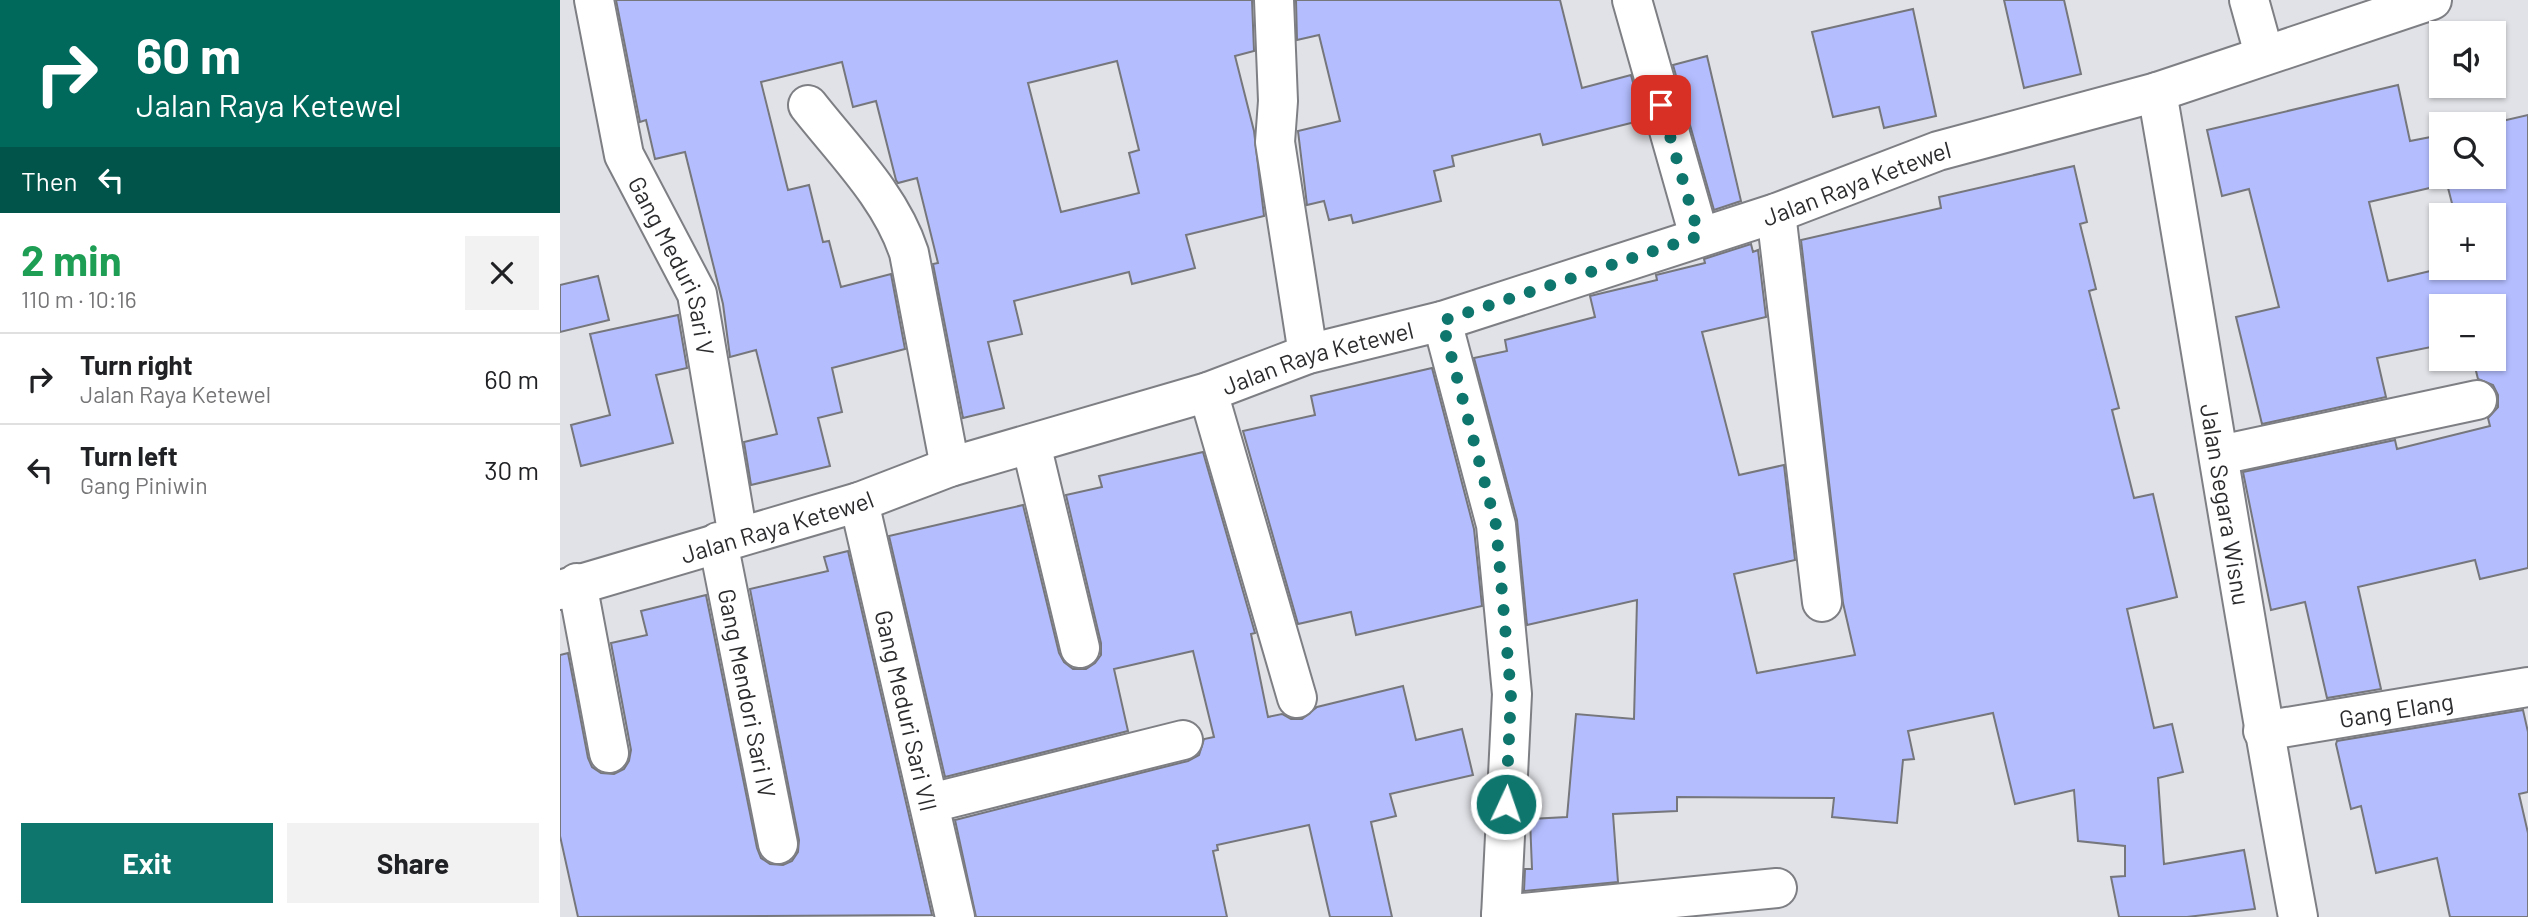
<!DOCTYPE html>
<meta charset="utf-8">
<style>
body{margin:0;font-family:Barlow,sans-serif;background:#f2f2f2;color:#202124;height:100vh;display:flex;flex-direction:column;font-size:26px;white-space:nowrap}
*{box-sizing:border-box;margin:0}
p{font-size:23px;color:#757577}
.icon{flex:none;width:38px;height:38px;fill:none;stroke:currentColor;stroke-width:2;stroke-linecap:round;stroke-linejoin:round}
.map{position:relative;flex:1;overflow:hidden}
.details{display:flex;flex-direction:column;background:#fff;width:560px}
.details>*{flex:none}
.banner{background:#00695c;color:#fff;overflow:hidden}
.tools{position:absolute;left:1869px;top:21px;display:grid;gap:14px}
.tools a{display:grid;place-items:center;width:77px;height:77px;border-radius:0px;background:#fff;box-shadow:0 2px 5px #0004;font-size:35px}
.pin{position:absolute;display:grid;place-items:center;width:60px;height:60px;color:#fff;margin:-30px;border-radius:14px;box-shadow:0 4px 10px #0006}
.me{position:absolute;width:77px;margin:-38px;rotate:3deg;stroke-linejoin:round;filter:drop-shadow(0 0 5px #0008)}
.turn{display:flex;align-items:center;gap:24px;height:147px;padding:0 21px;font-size:32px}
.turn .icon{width:91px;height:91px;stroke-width:2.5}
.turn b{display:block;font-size:49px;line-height:60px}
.then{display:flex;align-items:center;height:66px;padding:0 21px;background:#0003;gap:14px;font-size:26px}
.round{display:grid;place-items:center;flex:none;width:74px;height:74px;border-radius:0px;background:#f2f2f2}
.headline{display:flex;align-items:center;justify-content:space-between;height:119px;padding:0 21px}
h1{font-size:42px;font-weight:700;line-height:52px;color:#1e9e55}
.button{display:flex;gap:14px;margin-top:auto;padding:14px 21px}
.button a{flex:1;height:80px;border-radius:0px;background:#0f766e;color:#fff;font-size:28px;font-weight:700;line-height:80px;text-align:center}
.button a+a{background:#f2f2f2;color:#202124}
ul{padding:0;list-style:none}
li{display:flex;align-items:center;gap:21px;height:91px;padding:0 21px;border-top:2px solid #e0e0e0}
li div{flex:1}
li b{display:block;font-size:26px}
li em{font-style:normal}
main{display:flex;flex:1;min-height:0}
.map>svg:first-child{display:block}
.building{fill:#b4beff;stroke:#76777c;stroke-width:2;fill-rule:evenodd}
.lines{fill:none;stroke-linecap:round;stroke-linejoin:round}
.street-casing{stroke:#7e7f84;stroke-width:42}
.secondary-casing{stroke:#7e7f84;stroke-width:42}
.street{stroke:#fff;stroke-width:38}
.secondary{stroke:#fff;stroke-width:38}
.route{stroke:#0f766e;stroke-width:12;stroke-dasharray:0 21.6}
.labels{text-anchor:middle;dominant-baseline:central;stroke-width:5;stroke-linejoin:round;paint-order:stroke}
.street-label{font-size:24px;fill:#2c2c2e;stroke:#fff}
</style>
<main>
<section class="details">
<div class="banner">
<div class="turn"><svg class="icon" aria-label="right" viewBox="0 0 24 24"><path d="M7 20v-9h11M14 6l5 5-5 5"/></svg><div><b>60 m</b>Jalan Raya Ketewel</div></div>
<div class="then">Then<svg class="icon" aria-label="left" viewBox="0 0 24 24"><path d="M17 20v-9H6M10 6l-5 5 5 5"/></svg></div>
</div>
<div class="headline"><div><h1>2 min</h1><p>110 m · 10:16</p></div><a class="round"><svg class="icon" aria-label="close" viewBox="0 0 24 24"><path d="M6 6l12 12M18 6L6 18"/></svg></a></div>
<ul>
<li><svg class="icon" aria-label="right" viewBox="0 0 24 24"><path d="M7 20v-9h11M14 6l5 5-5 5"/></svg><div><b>Turn right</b><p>Jalan Raya Ketewel</p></div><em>60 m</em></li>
<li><svg class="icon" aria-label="left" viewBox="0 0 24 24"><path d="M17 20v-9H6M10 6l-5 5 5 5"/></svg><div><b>Turn left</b><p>Gang Piniwin</p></div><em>30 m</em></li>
</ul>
<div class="button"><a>Exit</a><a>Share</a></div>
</section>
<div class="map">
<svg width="1968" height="917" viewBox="0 0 1968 917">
<rect width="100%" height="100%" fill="#e1e2e7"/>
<g class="building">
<path d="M56,0H692L694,51L675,56L694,131L704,216L626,235L635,268L572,284L569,272L454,301L462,334L428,342L444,408L403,418L373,264L378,263L357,178L338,183L336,180L316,101L293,107L282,62L201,82L228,190L249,185L263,242L269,241L281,287L331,274L345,349L272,368L282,412L258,418L270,466L191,485L184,442L217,434L196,350L170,357L163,304L125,152L95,159L86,120L80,122ZM557,61L579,150L569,153L579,193L501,212L468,83Z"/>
<path d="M736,0H1000L1022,88L1071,75L1083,120L983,145L980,134L892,156L894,166L874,171L881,201L793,223L791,215L769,220L764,201L747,205L738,131L780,121L759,35L737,40Z"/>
<path d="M1444,0H1504L1521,74L1464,88Z"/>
<path d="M1353,9L1376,116L1324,128L1319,107L1273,117L1252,32Z"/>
<path d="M1147,56L1181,201L1154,210L1113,65Z"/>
<path d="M1838,85L1850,141L1881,135V177H1934V124H1929L1968,115V568L1920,579L1915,560L1798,587L1821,689L1767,698L1745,602L1711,610L1683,472L1835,440L1837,449L1930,426L1928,418L1938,407V395L1933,385L1918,379L1913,359H1934V306H1881V345L1817,358L1826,397L1702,424L1676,317L1719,307L1689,189L1662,196L1647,130ZM1887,184L1895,215H1934V268H1883L1828,281L1809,202Z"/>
<path d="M1514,166L1527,222L1520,224L1536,289L1529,291L1559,408L1552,410L1574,498L1593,494L1617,597L1567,609L1594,728L1612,724L1623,772L1598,778L1604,864L1684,850L1695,909L1627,917H1559L1551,877L1565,876V846L1518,841L1514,790L1455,804L1433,713L1348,731L1354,759L1343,760L1337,823L1272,817L1274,798L1117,797V811L1053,814L1058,882L964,891L965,869H972L970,819L1007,817L1016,714L1074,719L1077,600L967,625L957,520L914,358L947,351L945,340L1035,317L1030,296L1097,280L1096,275L1145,263L1144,259L1191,244L1193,252L1198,250L1206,317L1142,332L1179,475L1224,465L1235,560L1174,574L1197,673L1295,655L1283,603L1241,240L1381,208L1379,197Z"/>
<path d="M38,276L49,320L0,332V285Z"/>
<path d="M118,315L127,368L96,375L113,443L21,466L11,425L50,415L30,334Z"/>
<path d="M872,368L914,529L922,606L796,635L791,612L738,624L683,431L755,415L751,396Z"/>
<path d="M643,452L695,633L691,634L708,717L722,714L731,719H742L757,707L843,686L856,740L902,729L913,775L830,794L836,816L811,822L832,917H770L749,825L657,845L658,850L653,851L667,917H416L395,820L628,761L639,755L644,739L654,737L633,651L554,669L568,731L385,777L329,536L463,505L499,653L504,662L513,669H526L535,663L541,655V643L506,495L542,487L539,476Z"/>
<path d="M288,551L372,915L18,917L0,836V655L8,653L28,758L32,767L41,773L54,774L64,769L69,761L71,750L51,643L87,635L81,611L146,595L197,848L201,858L210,864L223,865L232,861L238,852L239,840L190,589L268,571L264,557Z"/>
<path d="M1963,710L1968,732V792L1959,794L1968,833V917H1890L1877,858L1816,873L1801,806L1791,809L1776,744L1777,741Z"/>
</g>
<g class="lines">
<defs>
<g id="street">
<path id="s1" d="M34,0L64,155L137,294L178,537"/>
<path d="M714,0L718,101L715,142L748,354"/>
<path d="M1072,0L1139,236"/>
<path d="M1689,0L1704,54"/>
<path d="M248,105C284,151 331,197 349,253L390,467"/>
<path d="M1216,213L1262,602"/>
<path d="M882,321L936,525L952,694L941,917"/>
<path d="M648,392L737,698"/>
<path d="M471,444L520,648"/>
<path d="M1660,455L1917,400"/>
<path id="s2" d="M299,502L395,917"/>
<path id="s3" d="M158,542L218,844"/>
<path d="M17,583L49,753"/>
<path id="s4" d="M1703,731L1968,687"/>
<path d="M371,803L623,740"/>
<path d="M941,915L1217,888"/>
</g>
<g id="secondary">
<path id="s5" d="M1597,92C1645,367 1687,643 1738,917"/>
<path id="s6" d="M0,590L299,502L390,467L648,392L748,354L882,321L1216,213L1378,151L1597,92L1872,0"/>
</g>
</defs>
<use href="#street" class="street-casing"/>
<use href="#secondary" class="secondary-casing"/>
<use href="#street" class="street"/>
<use href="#secondary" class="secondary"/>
</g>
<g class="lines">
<path class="route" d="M946,804L951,694L936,525L882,321L1139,236L1101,105"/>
</g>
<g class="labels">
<g class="street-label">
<text stroke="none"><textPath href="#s6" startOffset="1360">Jalan Raya Ketewel</textPath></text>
<text stroke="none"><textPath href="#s1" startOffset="280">Gang Meduri Sari V</textPath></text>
<text stroke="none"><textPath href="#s6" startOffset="793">Jalan Raya Ketewel</textPath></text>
<text stroke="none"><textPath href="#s5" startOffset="418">Jalan Segara Wisnu</textPath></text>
<text stroke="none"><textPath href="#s6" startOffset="226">Jalan Raya Ketewel</textPath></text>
<text stroke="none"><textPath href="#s3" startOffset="154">Gang Mendori Sari IV</textPath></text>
<text stroke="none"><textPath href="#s2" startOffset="214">Gang Meduri Sari VII</textPath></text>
<text stroke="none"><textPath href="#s4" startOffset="135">Gang Elang</textPath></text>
</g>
</g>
</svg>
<div class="tools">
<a><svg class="icon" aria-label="sound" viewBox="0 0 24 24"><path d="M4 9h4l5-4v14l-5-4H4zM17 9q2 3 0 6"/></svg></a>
<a><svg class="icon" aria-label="search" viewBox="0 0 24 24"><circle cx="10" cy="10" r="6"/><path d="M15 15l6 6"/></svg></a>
<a>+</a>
<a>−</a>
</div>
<div class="pin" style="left:1101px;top:105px;background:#d93025"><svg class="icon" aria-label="arrive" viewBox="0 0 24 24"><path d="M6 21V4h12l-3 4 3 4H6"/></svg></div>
<svg class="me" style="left:946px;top:804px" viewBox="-20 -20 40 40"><circle r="17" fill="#0f766e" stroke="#fff" stroke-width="3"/><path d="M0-11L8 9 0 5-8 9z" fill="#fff"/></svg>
</div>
</main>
